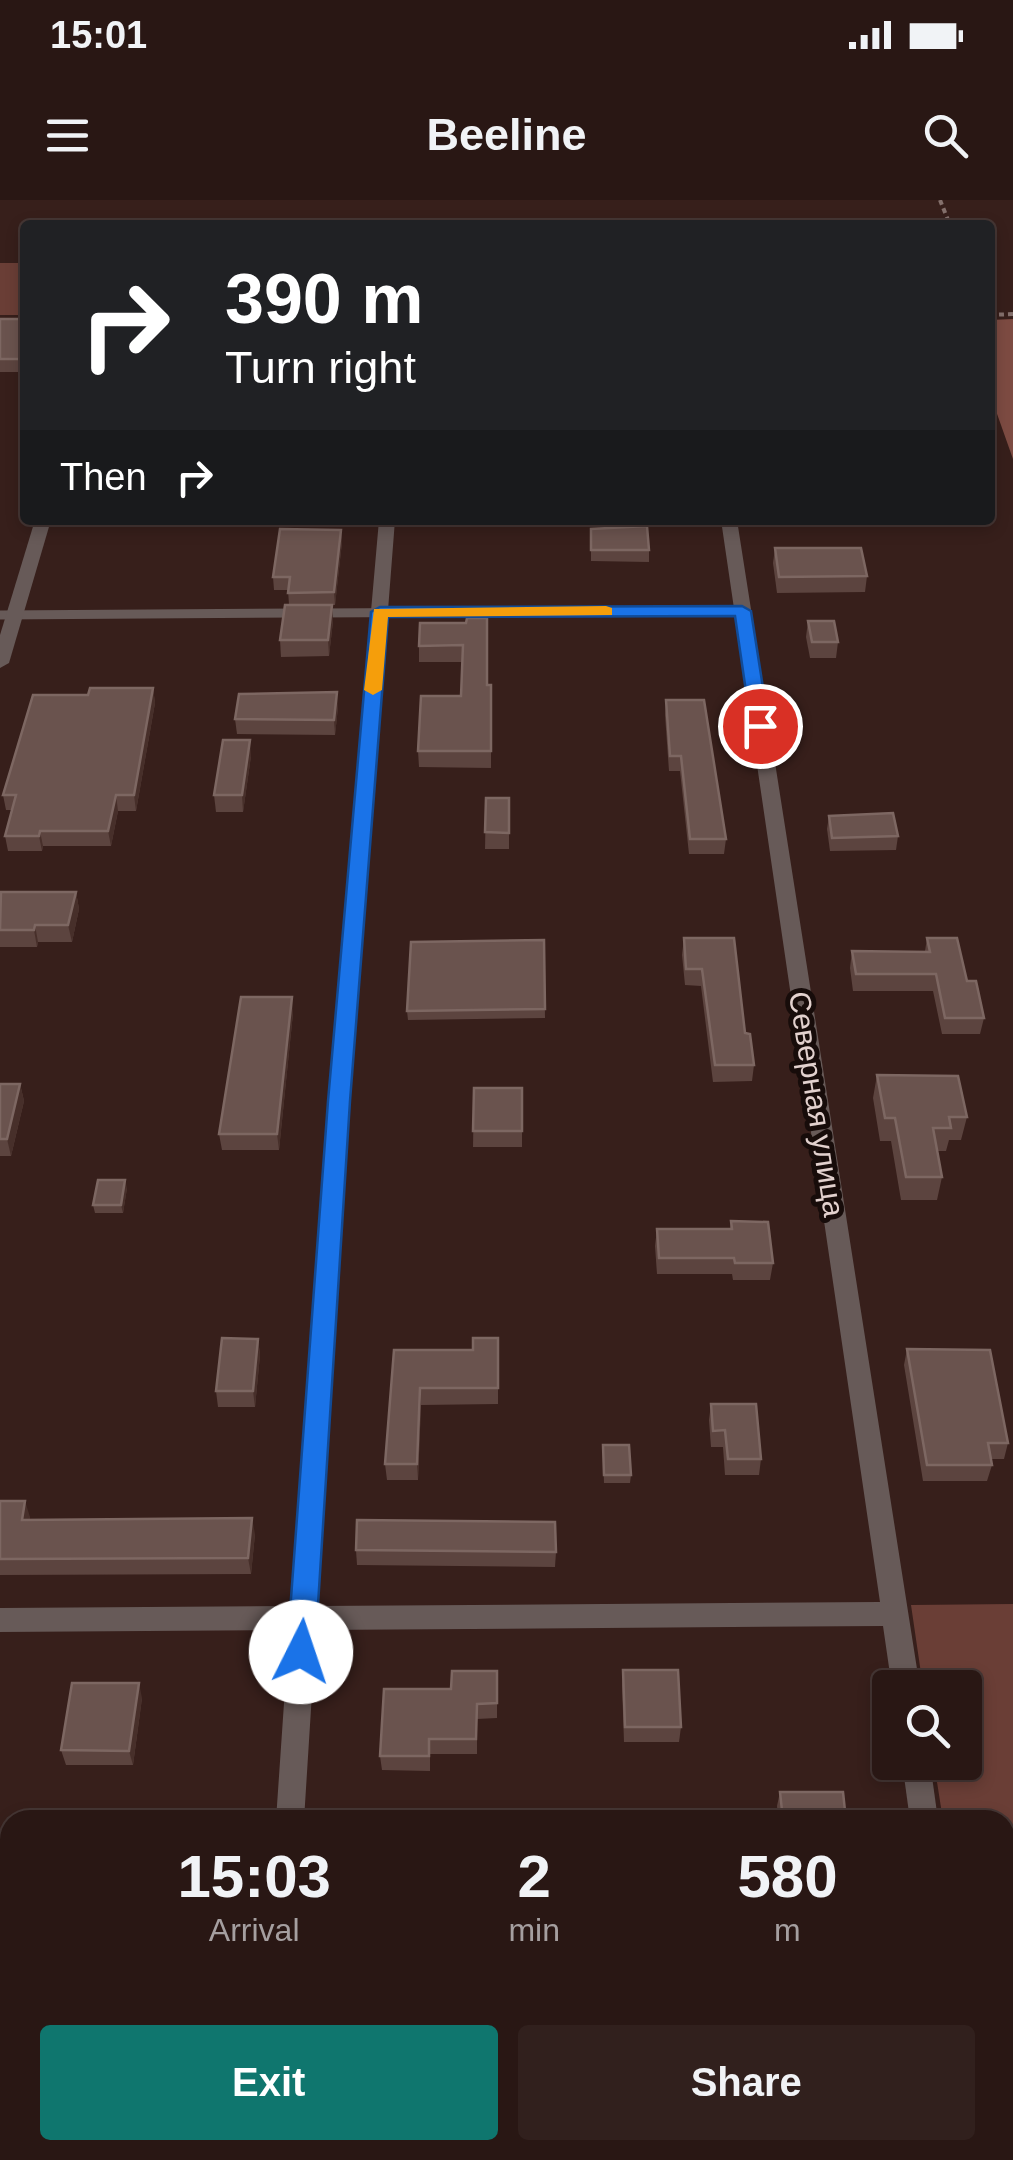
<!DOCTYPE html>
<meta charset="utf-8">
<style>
body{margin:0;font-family:Arial,sans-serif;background:#31201d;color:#f1f3f6;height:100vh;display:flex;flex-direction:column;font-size:38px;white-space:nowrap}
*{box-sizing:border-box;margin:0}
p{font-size:32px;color:#a59fa0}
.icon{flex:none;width:55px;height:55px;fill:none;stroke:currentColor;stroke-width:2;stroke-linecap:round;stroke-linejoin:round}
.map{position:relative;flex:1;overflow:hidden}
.side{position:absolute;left:0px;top:1610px;width:1015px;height:350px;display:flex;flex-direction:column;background:#291714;border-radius:30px 30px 0 0;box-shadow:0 5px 15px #0003,0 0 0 2px #453634}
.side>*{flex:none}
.hud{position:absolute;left:20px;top:20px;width:975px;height:305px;border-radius:10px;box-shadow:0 5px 15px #0003,0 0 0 2px #453634;background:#202124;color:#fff;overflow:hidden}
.tools{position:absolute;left:872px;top:1470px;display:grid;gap:20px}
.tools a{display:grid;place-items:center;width:110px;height:110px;border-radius:10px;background:#291714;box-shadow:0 5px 15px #0003,0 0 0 2px #453634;font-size:50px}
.pin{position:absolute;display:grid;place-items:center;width:85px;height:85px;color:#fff;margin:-42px;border:5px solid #fff;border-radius:50%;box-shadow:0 2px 10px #0007}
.me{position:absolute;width:110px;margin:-55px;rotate:4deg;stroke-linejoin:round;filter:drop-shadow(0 0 8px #0008)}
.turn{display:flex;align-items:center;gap:35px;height:210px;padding:0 40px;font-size:45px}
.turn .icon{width:130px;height:130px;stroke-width:2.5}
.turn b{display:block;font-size:70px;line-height:85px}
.then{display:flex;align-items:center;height:95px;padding:0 40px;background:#0003;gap:20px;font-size:38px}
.eta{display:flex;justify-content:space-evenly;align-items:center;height:170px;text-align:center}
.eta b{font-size:60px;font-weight:700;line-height:70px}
.action{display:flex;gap:20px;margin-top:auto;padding:20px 40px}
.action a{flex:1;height:115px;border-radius:10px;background:#0f766e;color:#fff;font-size:40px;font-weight:700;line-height:115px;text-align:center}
.action a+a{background:#31201d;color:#f1f3f6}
.status{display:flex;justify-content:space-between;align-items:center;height:70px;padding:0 50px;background:#291714;direction:ltr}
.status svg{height:28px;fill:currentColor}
header{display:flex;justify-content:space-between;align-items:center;height:130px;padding:0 40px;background:#291714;font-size:45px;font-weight:700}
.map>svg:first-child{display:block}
.green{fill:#6a3e36}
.forest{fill:#7d4b42}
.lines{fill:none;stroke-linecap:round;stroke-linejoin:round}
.path{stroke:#84706c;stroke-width:4;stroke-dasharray:5 4;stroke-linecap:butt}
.lane{stroke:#675a58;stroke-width:9}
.street{fill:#675a58;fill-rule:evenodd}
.wall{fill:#5c443f}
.shaded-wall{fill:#472f2a}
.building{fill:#6a534e;stroke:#7d6762;stroke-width:2.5}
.route{fill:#1a73e8;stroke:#114b97;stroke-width:2.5}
.slow{fill:#f59e0b}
.labels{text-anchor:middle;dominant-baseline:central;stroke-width:10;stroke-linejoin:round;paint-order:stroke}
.street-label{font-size:30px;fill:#e2d1ce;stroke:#170c0a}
</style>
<div class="status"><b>15:01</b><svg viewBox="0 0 49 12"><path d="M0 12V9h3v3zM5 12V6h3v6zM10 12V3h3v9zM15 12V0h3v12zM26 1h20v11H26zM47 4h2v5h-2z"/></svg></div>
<header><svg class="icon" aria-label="menu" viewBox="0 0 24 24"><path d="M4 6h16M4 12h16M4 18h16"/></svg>Beeline<svg class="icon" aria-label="search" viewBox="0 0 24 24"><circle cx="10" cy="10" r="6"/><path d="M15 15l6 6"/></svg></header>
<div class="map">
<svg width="1013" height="1960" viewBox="0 0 1013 1960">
<rect width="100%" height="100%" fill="#371f1b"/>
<g class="green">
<rect x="0" y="63" width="25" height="52"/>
<path d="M1013,1404V1960H992L991,1950H1005V1620H943L934,1563L965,1562V1488L923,1487L911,1405Z"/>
</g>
<path class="forest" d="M1013,119V259L990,194V120Z"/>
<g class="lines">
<g class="path">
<path d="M940,0L950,25"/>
<path d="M990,115L1013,114"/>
</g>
<g class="lane">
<path d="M317,413L742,411"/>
<path d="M0,415L298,413"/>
</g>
<g class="street">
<path d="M35,320H51L9,463L0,468V435Z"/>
<path d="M379,320H395L350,901L318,1406L880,1402L721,320H737L920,1488H892L883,1426L316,1430L304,1620H276L289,1430L0,1432V1408L291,1406L328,901Z"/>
<path d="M902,1562H930L938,1620H910Z"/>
<path d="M252,1950H284L283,1960H251Z"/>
<path d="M953,1950H985L986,1960H954Z"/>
</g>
</g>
<g class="wall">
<rect x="0" y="119" width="25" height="53"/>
<path d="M591,329L649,350V362L591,361Z"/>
<path d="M341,330L342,342L335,405H289L288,390H274L273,377Z"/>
<path d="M775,348L867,376L865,392L777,393L773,363Z"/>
<path d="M333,421L329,456L281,457L280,440Z"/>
<path d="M808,421L838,442L836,458H810L806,437Z"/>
<path d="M466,423L487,485H491V568L419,567L418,551L461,496L463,462H419V446Z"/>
<path d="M153,488L155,503L136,611H118L111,646H43L42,651H8L5,636L12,610H6L3,595L88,495Z"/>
<path d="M666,500L726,639L724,654H689L680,571H669L665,515Z"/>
<path d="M338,507L335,535L237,534L235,519Z"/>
<path d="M251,556L243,612H216L214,595Z"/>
<path d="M486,598H509V649H485Z"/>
<path d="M829,616L898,636L896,650L830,651L827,629Z"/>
<path d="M76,692L79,709L72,742H38L37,747H0V697Z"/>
<path d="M684,738L745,833L754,865L752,881L713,882L701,786L685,785L682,755Z"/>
<path d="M927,738L967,781L984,818L980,834H942L933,791H853L850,768L852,751H925Z"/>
<path d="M544,740L545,818L408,820L407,811Z"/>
<path d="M293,813L279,950H222L219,934Z"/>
<path d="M877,875L967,917L961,940H949L946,951H937L942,977L937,1000H901L891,941H880L873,898Z"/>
<path d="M0,884H20L24,901L11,956H0Z"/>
<path d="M474,888H522V947H473Z"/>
<path d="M127,988L123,1013H95L93,1005Z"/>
<path d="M731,1021L773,1063L770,1080H733L732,1074H657L655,1046L657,1029H730Z"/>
<path d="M498,1138V1204L421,1205L418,1280H387L385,1264L394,1150H473Z"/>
<path d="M258,1139L260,1155L255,1207H218L216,1191Z"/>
<path d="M907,1149L1008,1243L1004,1259H990L992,1265L987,1281H923L904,1165Z"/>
<path d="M711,1204L761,1259L759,1275H725L723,1247H711L709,1220Z"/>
<path d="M603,1253L631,1275L630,1283H604Z"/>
<path d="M0,1301L30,1317L29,1320L255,1334L251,1374L0,1375Z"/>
<path d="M356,1350L556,1352L555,1367L357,1365Z"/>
<path d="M623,1470L681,1527L679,1542H624L622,1485Z"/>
<path d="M497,1471V1518L477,1519V1554H430V1571L382,1570L380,1556L451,1489Z"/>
<path d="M142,1498L133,1565H66L61,1550Z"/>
<path d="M780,1592L846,1620H778L777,1606Z"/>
</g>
<g class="shaded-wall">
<path d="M341,330L342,342L335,405L334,392Z"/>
<path d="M332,405L333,421L329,456L328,440Z"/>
<path d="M153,488L155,503L136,611L134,595Z"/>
<path d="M337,492L338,507L335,535L334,520Z"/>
<path d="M250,540L251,556L243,612L242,595Z"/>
<path d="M116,595L118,611L111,646L108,631Z"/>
<path d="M40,631L43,646L42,651L39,636Z"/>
<path d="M76,692L79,709L72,742L68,725Z"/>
<path d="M35,725L38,742L37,747L34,730Z"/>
<path d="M292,797L293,813L279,950L277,934Z"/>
<path d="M20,884L24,901L11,956L7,939Z"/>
<path d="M125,980L127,988L123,1013L121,1005Z"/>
<path d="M258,1139L260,1155L255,1207L253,1191Z"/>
<path d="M420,1188L421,1205L418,1280L417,1264Z"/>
<path d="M25,1301L30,1317L26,1336L22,1320Z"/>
<path d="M252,1318L255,1334L251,1374L248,1358Z"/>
<path d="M139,1483L142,1498L133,1565L129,1551Z"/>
<path d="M168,1950H176L175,1960H167Z"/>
</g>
<g class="building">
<rect x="0" y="119" width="25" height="40"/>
<path d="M647,326L649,350H591V329Z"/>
<path d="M280,329L341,330L334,392L288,393L290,377H273Z"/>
<path d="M775,348H861L867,376L779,377Z"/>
<path d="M285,405H332L328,440H280Z"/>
<path d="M467,418H487V485H491V551H418L421,496H461L463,445L419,446L420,423H466Z"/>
<path d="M808,421H834L838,442H812Z"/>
<path d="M90,488H153L134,595H116L108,631H40L39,636H5L16,595H3L33,495H88Z"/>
<path d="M337,492L334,520L235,519L239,494Z"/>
<path d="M666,500H704L726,639H690L681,556H670Z"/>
<path d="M223,540H250L242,595H214Z"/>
<path d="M486,598H509V633L485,632Z"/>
<path d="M893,613L898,636L832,638L829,616Z"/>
<path d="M1,692H76L68,725H35L34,730H0Z"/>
<path d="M684,738H734L745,833L750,834L754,865H715L702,769H686Z"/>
<path d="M927,738H957L967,781H976L984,818H945L936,774H856L852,751L930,752Z"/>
<path d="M544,740L545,809L407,811L411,742Z"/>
<path d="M241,797H292L277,934H219Z"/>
<path d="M877,875L958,876L967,917H949L951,928H933L942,977H906L895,918H885Z"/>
<path d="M0,884H20L7,939H0Z"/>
<path d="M474,888H522V931H473Z"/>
<path d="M98,980H125L121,1005H93Z"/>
<path d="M731,1021L768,1022L773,1063H735L734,1058H659L657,1029H732Z"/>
<path d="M222,1138L258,1139L253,1191H216Z"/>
<path d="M473,1138H498V1188H420L417,1264H385L394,1150H473Z"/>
<path d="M907,1149L990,1150L1008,1243H988L992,1265H927Z"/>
<path d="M711,1204H756L761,1259H728L725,1230L713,1231Z"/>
<path d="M603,1245H629L631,1275H604Z"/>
<path d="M0,1301H25L22,1320L252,1318L248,1358L0,1359Z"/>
<path d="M357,1320L555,1322L556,1352L356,1350Z"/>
<path d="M623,1470H678L681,1527H625Z"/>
<path d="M452,1471H497V1503L477,1504L476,1539H429V1556H380L384,1489H451Z"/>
<path d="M72,1483H139L129,1551L61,1550Z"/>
<path d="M780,1592H843L846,1620H783Z"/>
<path d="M98,1950H168L167,1960H97Z"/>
<path d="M355,1950H460V1960H354Z"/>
<path d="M750,1950H802L803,1960H750Z"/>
</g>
<path class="route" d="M742,406L751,411L769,526L760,532L751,526L735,416L388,417L350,901L315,1452L310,1461L301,1465L291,1461L287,1452L328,901L371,412L380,407Z"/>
<path class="slow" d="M606,406L612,408V415L388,417L382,490L373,495L364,490L374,409Z"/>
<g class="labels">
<g class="street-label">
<text transform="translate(817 904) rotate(81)">Северная улица</text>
</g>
</g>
</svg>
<div class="tools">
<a><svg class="icon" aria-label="search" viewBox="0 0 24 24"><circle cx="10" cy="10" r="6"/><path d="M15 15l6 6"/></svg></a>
</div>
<div class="pin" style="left:760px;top:526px;background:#d93025"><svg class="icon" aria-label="arrive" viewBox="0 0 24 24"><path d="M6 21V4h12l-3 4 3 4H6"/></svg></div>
<svg class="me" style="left:301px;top:1452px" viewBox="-20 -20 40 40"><circle r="19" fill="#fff"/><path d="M0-13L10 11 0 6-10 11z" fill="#1a73e8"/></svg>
<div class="hud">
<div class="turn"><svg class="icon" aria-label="right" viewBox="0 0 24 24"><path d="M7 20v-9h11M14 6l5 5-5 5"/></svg><div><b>390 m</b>Turn right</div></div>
<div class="then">Then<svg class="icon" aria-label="right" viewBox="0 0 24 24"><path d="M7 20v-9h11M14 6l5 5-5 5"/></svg></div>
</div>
<section class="side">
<div class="eta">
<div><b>15:03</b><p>Arrival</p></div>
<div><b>2</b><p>min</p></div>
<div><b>580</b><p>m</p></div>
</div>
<div class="action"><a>Exit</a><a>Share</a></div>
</section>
</div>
